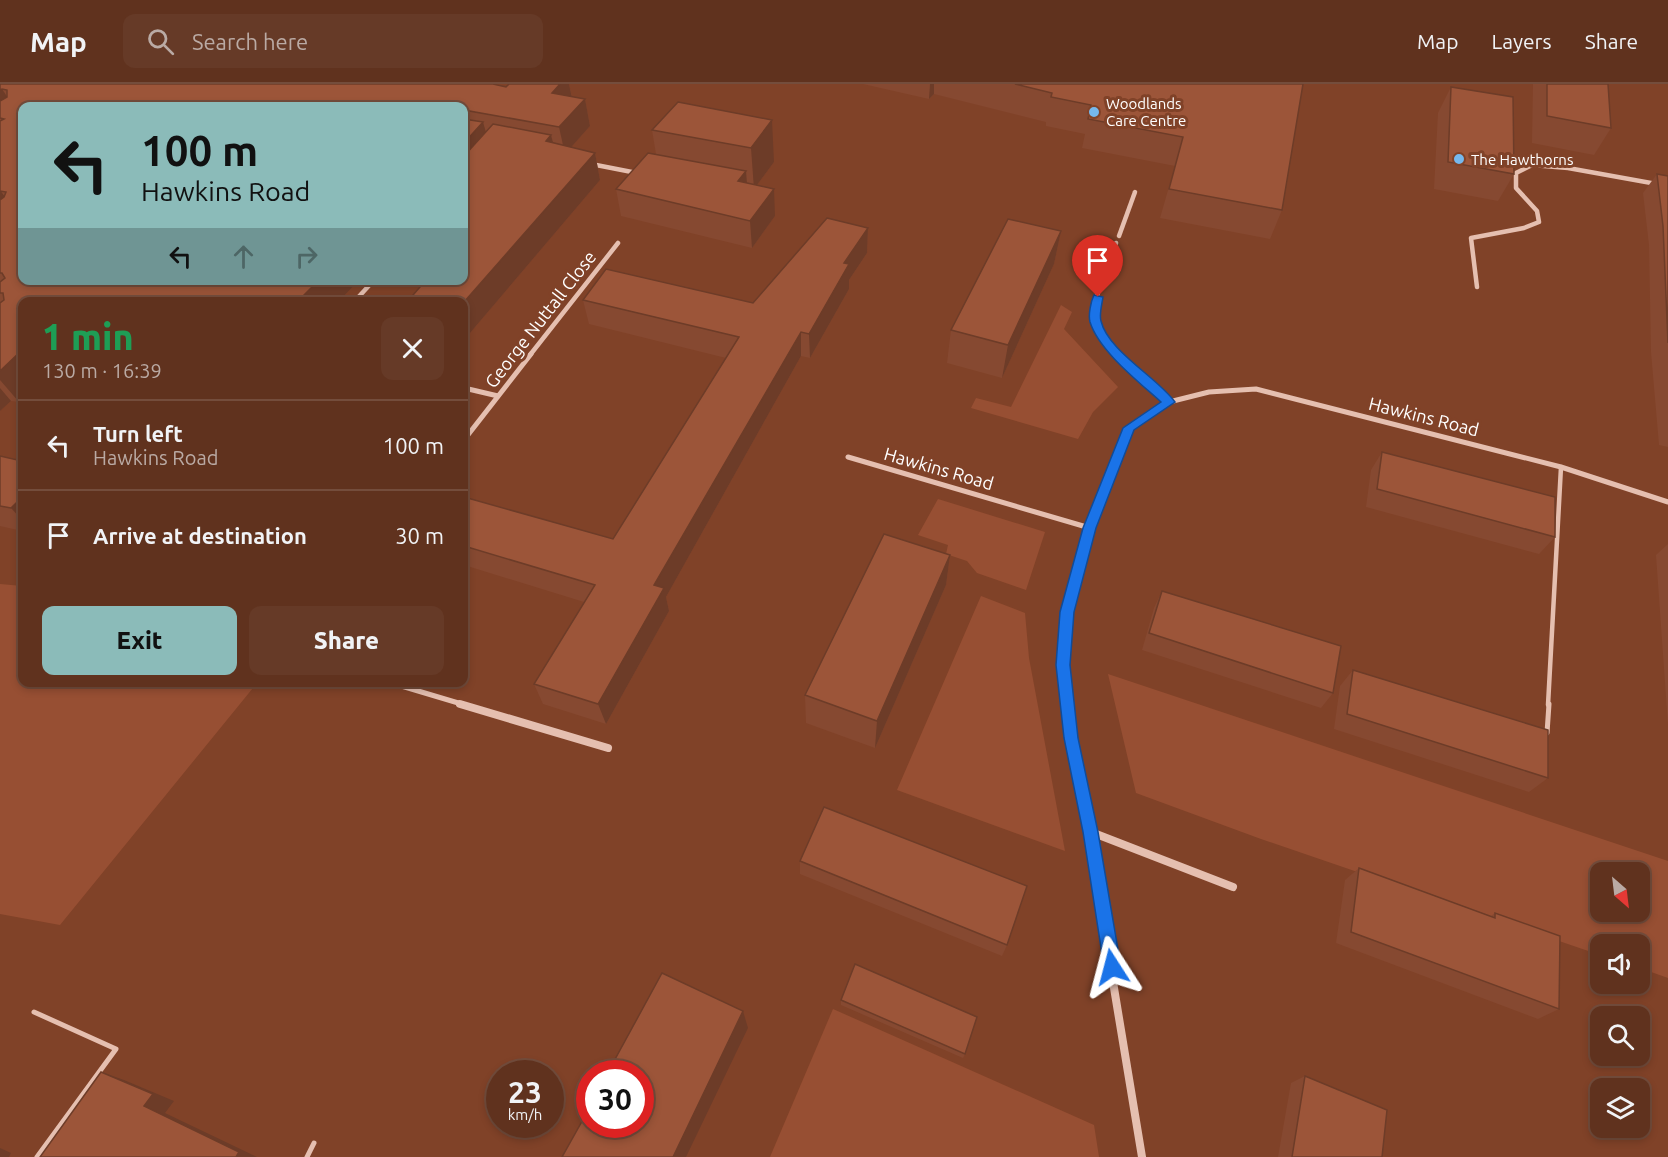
<!DOCTYPE html>
<meta charset="utf-8">
<style>
body{margin:0;font-family:Ubuntu,sans-serif;background:#663a27;color:#f1f3f6;height:100vh;display:flex;flex-direction:column;font-size:22px;white-space:nowrap}
*{box-sizing:border-box;margin:0}
p{font-size:20px;color:#baaaa4}
.icon{flex:none;width:33px;height:33px;fill:none;stroke:currentColor;stroke-width:2;stroke-linecap:round;stroke-linejoin:round}
.map{position:relative;flex:1;overflow:hidden}
.side{position:absolute;left:18px;top:213px;width:450px;height:390px;display:flex;flex-direction:column;background:#60321e;border-radius:12px;box-shadow:0 3px 9px #0003,0 0 0 2px #744d3c}
.side>*{flex:none}
.hud{position:absolute;left:18px;top:18px;width:450px;height:183px;border-radius:12px;box-shadow:0 3px 9px #0003,0 0 0 2px #744d3c;background:#8bbbb9;color:#111;overflow:hidden}
.needle{width:39px;rotate:152deg}
.fabs{position:absolute;left:1590px;top:778px;display:grid;gap:12px}
.fabs a{display:grid;place-items:center;width:60px;height:60px;border-radius:12px;background:#60321e;box-shadow:0 3px 9px #0003,0 0 0 2px #744d3c;font-size:30px}
.speed{position:absolute;left:486px;top:976px;display:flex;gap:12px;font-size:30px;font-weight:700;text-align:center}
.speed>*{display:grid;place-content:center;width:78px;height:78px;border-radius:50%;background:#60321e;box-shadow:0 3px 9px #0003,0 0 0 2px #744d3c;line-height:1}
.speed small{font-size:15px;font-weight:400}
.speed .limit{border:9px solid #d22;background:#fff;color:#111}
.pin{position:absolute;display:grid;place-items:center;width:51px;height:51px;color:#fff;margin:-62px -26px;border-radius:50% 50% 50% 0;rotate:-45deg;box-shadow:0 0 6px #0007}
.pin .icon{rotate:45deg}
.me{position:absolute;width:66px;margin:-33px;rotate:351deg;stroke-linejoin:round;filter:drop-shadow(0 0 4px #0008)}
.turn{display:flex;align-items:center;gap:21px;height:126px;padding:0 24px;font-size:27px}
.turn .icon{width:78px;height:78px;stroke-width:2.5}
.turn b{display:block;font-size:42px;line-height:51px}
.lanes{display:flex;align-items:center;height:57px;padding:0 24px;background:#0003;justify-content:center;gap:30px;direction:ltr}
.lanes .off{opacity:.35}
.round{display:grid;place-items:center;flex:none;width:63px;height:63px;border-radius:12px;background:#663a27}
.head{display:flex;align-items:center;justify-content:space-between;height:102px;padding:0 24px}
h1{font-size:36px;font-weight:800;line-height:45px;color:#1e9e55}
.cta{display:flex;gap:12px;margin-top:auto;padding:12px 24px}
.cta a{flex:1;height:69px;border-radius:12px;background:#8bbbb9;color:#111;font-size:24px;font-weight:800;line-height:69px;text-align:center}
.cta a+a{background:#663a27;color:#f1f3f6}
ul{padding:0;list-style:none}
li{display:flex;align-items:center;gap:18px;height:90px;padding:0 24px;border-top:2px solid #744d3c}
li div{flex:1}
li b{display:block;font-size:22px}
li em{font-style:normal}
header{display:flex;align-items:center;gap:36px;box-sizing:border-box;height:84px;padding:0 30px;background:#60321e;border-bottom:2px solid #744d3c}
header strong{font-size:28px}
nav{display:flex;gap:33px;margin-inline-start:auto;font-size:21px}
.search{width:420px;height:54px;background:#663a27;display:flex;align-items:center;gap:15px;box-sizing:border-box;padding:0 21px;border-radius:12px;color:#baaaa4;font-size:22px}
.map>svg:first-child{display:block}
.green{fill:#974f33;fill-rule:evenodd}
.lines{fill:none;stroke-linecap:round;stroke-linejoin:round}
.service-far1{stroke:#e5bfb0;stroke-width:4.5}
.service{stroke:#e5bfb0;stroke-width:5}
.minor-far2{stroke:#e5bfb0;stroke-width:4.5}
.minor-far1{stroke:#e5bfb0;stroke-width:5}
.minor{stroke:#e5bfb0;stroke-width:8}
.wall{fill:#864931}
.shaded-wall{fill:#6d3c28}
.building{fill:#9c5539;stroke:#6d3c28;stroke-width:1.5}
.route{fill:#1a73e8;stroke:#114b97;stroke-width:1.5}
.poi-dot{fill:#76b8ed;stroke:#804228;stroke-width:2}
.labels{text-anchor:middle;dominant-baseline:central;stroke-width:6;stroke-linejoin:round;paint-order:stroke}
.far-poi-label{font-size:15px;fill:#fff;stroke:#804228;text-anchor:start}
.street-label{font-size:18px;fill:#fff;stroke:#804228}
</style>
<header>
<strong>Map</strong>
<div class="search"><svg class="icon" aria-label="search" viewBox="0 0 24 24"><circle cx="10" cy="10" r="6"/><path d="M15 15l6 6"/></svg>Search here</div>
<nav><a>Map</a><a>Layers</a><a>Share</a></nav>
</header>
<div class="map">
<svg width="1668" height="1073" viewBox="0 0 1668 1073">
<rect width="100%" height="100%" fill="#804228"/>
<g class="green">
<path d="M1061,221L1072,228L1064,245L1118,303L1093,328L1078,355L971,324L976,314L1011,323Z"/>
<path d="M938,415L1045,448L1026,506L977,489L967,477L946,470L948,461L918,451Z"/>
<path d="M0,500L22,502V598L257,599L60,841L0,830Z"/>
<path d="M981,512L1025,529L1029,574L1065,767L897,706Z"/>
<path d="M1108,590L1668,777V894L1640,884V861H1600V871L1261,755L1136,709ZM1600,789H1640V828H1600Z"/>
<path d="M833,925L1094,1041L1099,1073H770Z"/>
</g>
<g class="lines">
<path class="service-far1" d="M1548,621L1561,383"/>
<g class="service">
<path d="M1547,649L1549,620"/>
<path d="M34,928L116,965L37,1073"/>
<path d="M307,1073L314,1059"/>
</g>
<g class="minor-far2">
<path d="M591,80L637,89"/>
<path d="M1119,152L1135,108"/>
<path d="M1116,159C1100,207 1078,229 1119,271"/>
<path d="M1477,203L1471,154L1524,144L1539,138L1537,127L1516,104V89L1532,81L1568,84L1668,102"/>
<path d="M354,218L374,196"/>
<path d="M530,271L618,159"/>
</g>
<g class="minor-far1">
<path d="M1118,270L1169,318"/>
<path d="M464,304L498,312"/>
<path d="M464,356L531,270"/>
<path d="M848,373L1090,444"/>
<path d="M388,598L465,621"/>
<path d="M1067,621L1063,581L1067,528L1090,444L1129,344L1169,318L1209,308L1256,305L1561,383L1668,418"/>
</g>
<g class="minor">
<path d="M460,620L608,664"/>
<path d="M1067,620L1142,1073"/>
<path d="M1091,748L1233,803"/>
</g>
</g>
<g class="wall">
<path d="M0,0L506,3L569,0L572,13L585,15L590,42L571,63L595,69L600,96L464,256V22H22V218L19,318L11,317L0,327Z"/>
<path d="M863,0H1303L1282,126L1270,155L1160,134L1175,82L1082,64L1085,50L1046,42V38L934,10L929,15Z"/>
<path d="M1533,0H1608L1611,44L1594,71L1532,59Z"/>
<path d="M1451,3L1514,90L1498,117L1434,105L1438,29Z"/>
<path d="M678,18L774,78L757,101L775,132L752,164L621,132L616,105L656,70L652,46Z"/>
<path d="M1657,90L1668,92V363L1659,361L1651,268L1649,161L1643,109Z"/>
<path d="M868,144L867,169L849,196V205L810,274L801,272L666,513L669,527L606,640L543,620L534,600L584,518L464,481V413L613,455L726,274L589,240L583,216L753,219Z"/>
<path d="M1061,147L1054,180L1002,294L947,279L951,246Z"/>
<path d="M1382,368L1555,453L1539,470L1366,423L1371,386Z"/>
<path d="M0,372L22,377V447L0,442Z"/>
<path d="M1668,460V641L1656,471Z"/>
<path d="M950,471L946,501L875,664L806,639L805,611Z"/>
<path d="M1162,507L1333,609L1321,624L1142,566L1154,524Z"/>
<path d="M1353,586L1548,694L1529,708L1334,645L1340,602Z"/>
<path d="M800,777L1007,861L1002,872L800,790Z"/>
<path d="M1359,784L1491,832L1495,829L1559,925L1538,935L1336,859L1345,796Z"/>
<path d="M841,916L965,970L963,974L841,921Z"/>
<path d="M1305,992L1382,1073H1278L1291,999Z"/>
</g>
<g class="shaded-wall">
<path d="M560,0H569L573,19L552,9Z"/>
<path d="M930,0H934V10L929,15Z"/>
<path d="M2,5L20,32L0,34V6Z"/>
<path d="M585,15L590,42L565,70L559,43Z"/>
<path d="M772,36L774,78L754,105L751,64Z"/>
<path d="M483,38L491,66L464,95V59Z"/>
<path d="M551,51L558,78L546,57Z"/>
<path d="M595,69L600,96L464,256V218Z"/>
<path d="M746,87L748,113L738,97Z"/>
<path d="M774,105L775,132L752,164L750,137Z"/>
<path d="M0,106L20,134L0,148Z"/>
<path d="M868,144L867,169L849,196V205L810,274L809,250L844,179Z"/>
<path d="M1061,147L1054,180L1002,294L1008,261Z"/>
<path d="M319,196H359L338,218H297Z"/>
<path d="M801,248V272L666,513L669,527L606,640L598,620L654,501Z"/>
<path d="M22,266V315L19,318L0,296V287Z"/>
<path d="M0,304L11,317L0,327Z"/>
<path d="M19,416L22,420V436L11,424Z"/>
<path d="M950,471L946,501L875,664L877,637Z"/>
<path d="M743,927L748,944L686,1073H673Z"/>
<path d="M101,988L124,996L174,1017L165,1029L257,1073H236L144,1022Z"/>
<path d="M0,1064L11,1069L9,1073H0Z"/>
</g>
<g class="building">
<path d="M0,0H493L506,3L509,0H560L552,9L585,15L559,43L464,26V22H22V196H319L297,218H22V266L0,287V219L4,216L3,209H0V198L5,194L2,189H0V116L4,113L6,108L0,107V37L4,35L0,34V17L7,13V6L2,5L0,6Z"/>
<path d="M1015,0H1303L1282,126L1169,105L1183,53L1088,35L1091,21L1051,13L1052,9Z"/>
<path d="M1547,0H1608L1611,44L1547,32Z"/>
<path d="M1451,3L1513,13L1514,90L1448,78Z"/>
<path d="M678,18L772,36L751,64L652,46Z"/>
<path d="M464,35L483,38L464,59Z"/>
<path d="M493,40L551,51L546,57L595,69L464,218H407L426,196H464V72Z"/>
<path d="M648,69L746,87L738,97L774,105L750,137L616,105Z"/>
<path d="M1657,90L1668,92V259L1663,142Z"/>
<path d="M827,134L868,144L844,179L849,180L809,250L801,248L654,501L664,504L598,620L534,600L595,501L464,462V413L613,455L739,253L583,216L606,185L753,219Z"/>
<path d="M1008,135L1061,147L1008,261L951,246Z"/>
<path d="M1382,368L1555,413V453L1377,405Z"/>
<path d="M0,372L22,377V417L19,416L11,424L0,422Z"/>
<path d="M884,450L950,471L877,637L805,611Z"/>
<path d="M1162,507L1341,562L1333,609L1149,549Z"/>
<path d="M1353,586L1548,646V694L1347,630Z"/>
<path d="M824,723L1027,802L1007,861L800,777Z"/>
<path d="M1359,784L1495,834V829L1560,852L1559,925L1351,848Z"/>
<path d="M855,880L977,933L965,970L841,916Z"/>
<path d="M662,889L743,927L673,1073H562L590,1023V1041H640V990H607Z"/>
<path d="M101,988L153,1010L144,1022L239,1068L236,1073H40Z"/>
<path d="M1305,992L1387,1026L1382,1073H1292Z"/>
</g>
<path class="route" d="M1094,211L1103,213C1102,220 1099,231 1101,237C1108,267 1158,294 1175,318L1134,346L1096,444L1074,528L1070,581L1078,654L1098,748L1121,883L1118,889L1112,891L1106,889L1104,883L1083,748L1064,654L1056,581L1060,528L1083,444L1123,344L1161,318C1139,298 1099,267 1090,238C1088,231 1091,217 1094,211Z"/>
<g class="poi-dot">
<circle cx="1094" cy="28" r="6"/>
<circle cx="1459" cy="75" r="6"/>
</g>
<g class="labels">
<g class="far-poi-label">
<text x="1106" y="19">Woodlands<tspan x="1106" dy="17">Care Centre</tspan></text>
<text x="1471" y="75">The Hawthorns</text>
</g>
<g class="street-label">
<text transform="translate(540 235) rotate(-52)">George Nuttall Close</text>
<text transform="translate(1424 332) rotate(14)">Hawkins Road</text>
<text transform="translate(939 384) rotate(16)">Hawkins Road</text>
</g>
</g>
</svg>
<div class="fabs">
<a><svg class="needle" viewBox="-14 -14 28 28"><path d="M0-13l5 13h-10z" fill="#e53935"/><path d="M0 13l5-13h-10z" fill="#baaaa4"/></svg></a>
<a><svg class="icon" aria-label="sound" viewBox="0 0 24 24"><path d="M4 9h4l5-4v14l-5-4H4zM17 9q2 3 0 6"/></svg></a>
<a><svg class="icon" aria-label="search" viewBox="0 0 24 24"><circle cx="10" cy="10" r="6"/><path d="M15 15l6 6"/></svg></a>
<a><svg class="icon" aria-label="layers" viewBox="0 0 24 24"><path d="M12 4l9 5-9 5-9-5zM3 14l9 5 9-5"/></svg></a>
</div>
<div class="speed"><div>23<small>km/h</small></div><div class="limit">30</div></div>
<div class="pin" style="left:1098px;top:213px;background:#d93025"><svg class="icon" aria-label="arrive" viewBox="0 0 24 24"><path d="M6 21V4h12l-3 4 3 4H6"/></svg></div>
<svg class="me" style="left:1112px;top:883px" viewBox="-20 -20 40 40"><path d="M0-17L14 15 0 8-14 15z" fill="#1a73e8" stroke="#fff" stroke-width="4"/></svg>
<div class="hud">
<div class="turn"><svg class="icon" aria-label="left" viewBox="0 0 24 24"><path d="M17 20v-9H6M10 6l-5 5 5 5"/></svg><div><b>100 m</b>Hawkins Road</div></div>
<div class="lanes"><svg class="icon" aria-label="left" viewBox="0 0 24 24"><path d="M17 20v-9H6M10 6l-5 5 5 5"/></svg><svg class="icon off" aria-label="ahead" viewBox="0 0 24 24"><path d="M12 20V5M6 11l6-6 6 6"/></svg><svg class="icon off" aria-label="right" viewBox="0 0 24 24"><path d="M7 20v-9h11M14 6l5 5-5 5"/></svg></div>
</div>
<section class="side">
<div class="head"><div><h1>1 min</h1><p>130 m · 16:39</p></div><a class="round"><svg class="icon" aria-label="close" viewBox="0 0 24 24"><path d="M6 6l12 12M18 6L6 18"/></svg></a></div>
<ul>
<li><svg class="icon" aria-label="left" viewBox="0 0 24 24"><path d="M17 20v-9H6M10 6l-5 5 5 5"/></svg><div><b>Turn left</b><p>Hawkins Road</p></div><em>100 m</em></li>
<li><svg class="icon" aria-label="arrive" viewBox="0 0 24 24"><path d="M6 21V4h12l-3 4 3 4H6"/></svg><div><b>Arrive at destination</b></div><em>30 m</em></li>
</ul>
<div class="cta"><a>Exit</a><a>Share</a></div>
</section>
</div>
